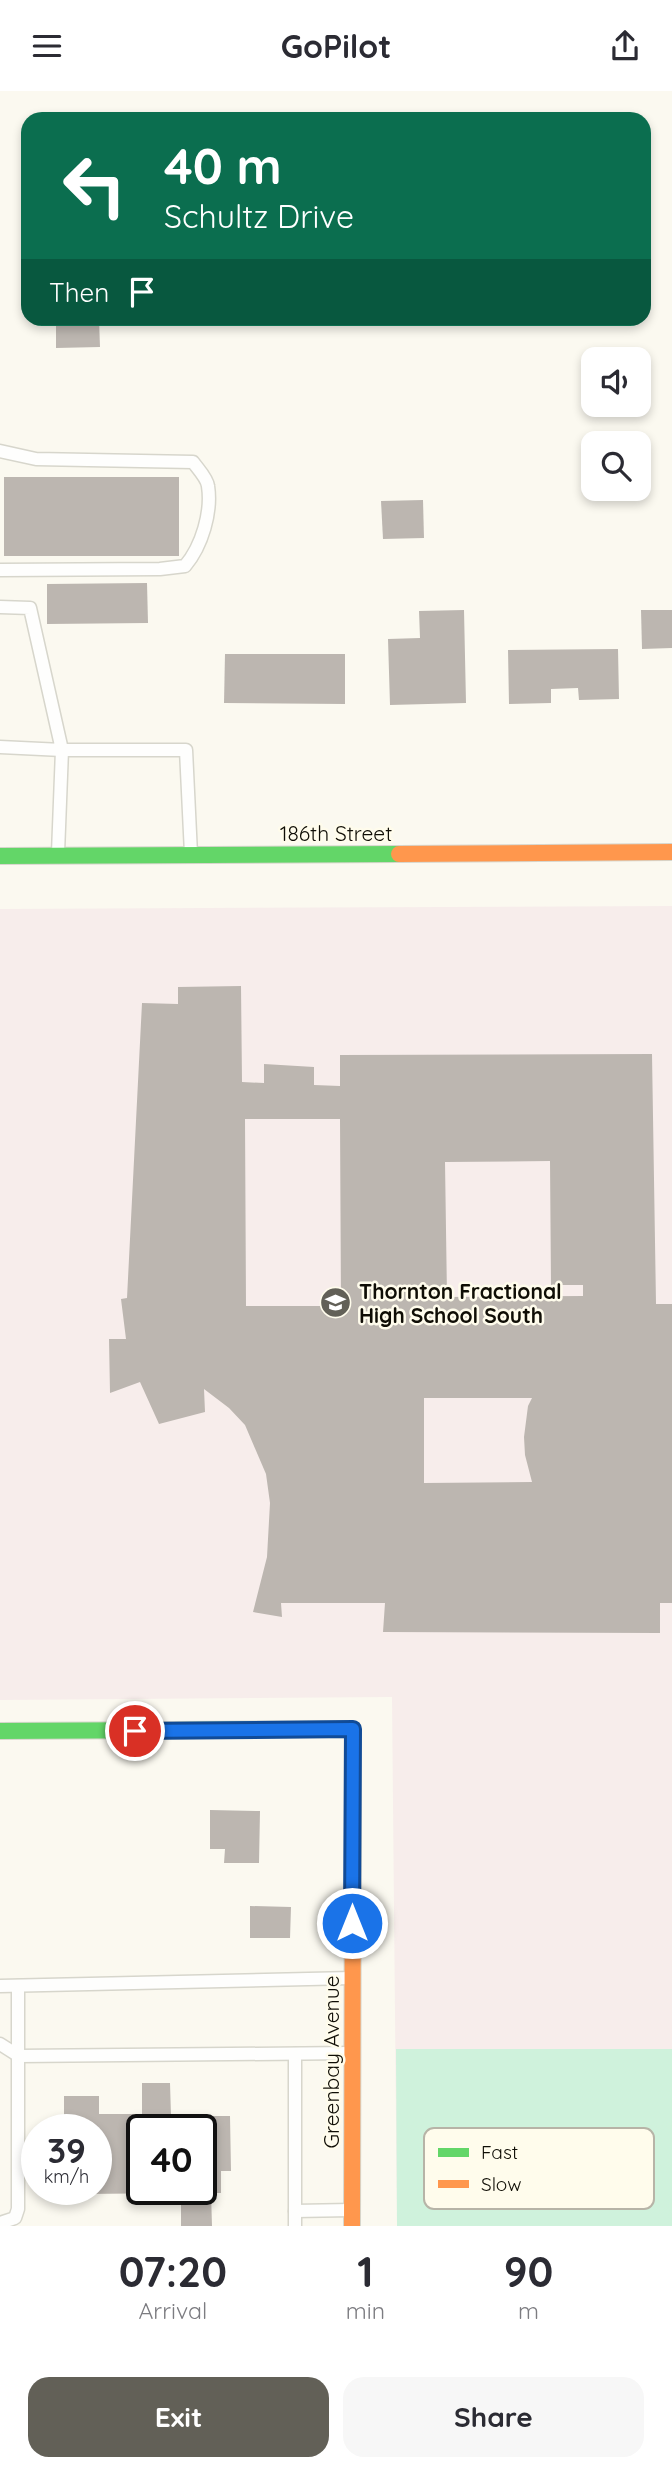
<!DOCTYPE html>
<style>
body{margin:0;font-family:Quicksand,sans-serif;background:#f7f7f7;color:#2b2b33;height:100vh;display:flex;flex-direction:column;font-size:26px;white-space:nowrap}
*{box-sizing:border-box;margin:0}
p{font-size:23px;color:#7c7c81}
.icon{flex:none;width:38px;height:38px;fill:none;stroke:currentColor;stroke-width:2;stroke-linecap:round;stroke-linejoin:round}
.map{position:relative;height:2135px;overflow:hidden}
.details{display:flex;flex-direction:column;background:#fff;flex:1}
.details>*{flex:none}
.banner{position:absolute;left:21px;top:21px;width:630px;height:214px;border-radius:21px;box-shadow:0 4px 10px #0003;background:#0b6e4f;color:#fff;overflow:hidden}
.tools{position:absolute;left:581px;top:256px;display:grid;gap:14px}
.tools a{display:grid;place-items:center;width:70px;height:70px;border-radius:14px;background:#fff;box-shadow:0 4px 10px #0003;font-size:35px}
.speed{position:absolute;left:21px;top:2023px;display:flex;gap:14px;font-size:35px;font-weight:700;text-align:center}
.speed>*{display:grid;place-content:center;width:91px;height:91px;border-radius:50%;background:#fff;box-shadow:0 4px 10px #0003;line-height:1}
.speed small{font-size:18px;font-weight:400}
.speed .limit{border:4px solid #111;border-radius:10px;background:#fff;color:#111}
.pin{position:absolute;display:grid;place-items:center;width:60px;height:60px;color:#fff;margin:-30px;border:4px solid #fff;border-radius:50%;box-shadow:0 2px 7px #0007}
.me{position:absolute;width:77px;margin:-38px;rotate:0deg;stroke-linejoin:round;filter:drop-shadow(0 0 5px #0008)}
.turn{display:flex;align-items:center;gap:24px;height:147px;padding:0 28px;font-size:32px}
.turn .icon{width:91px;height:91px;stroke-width:2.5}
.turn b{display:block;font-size:49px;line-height:60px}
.then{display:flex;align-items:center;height:66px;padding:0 28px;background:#0003;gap:14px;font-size:26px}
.eta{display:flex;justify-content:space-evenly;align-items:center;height:119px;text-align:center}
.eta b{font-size:42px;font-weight:700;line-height:49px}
.action{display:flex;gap:14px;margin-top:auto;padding:14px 28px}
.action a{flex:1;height:80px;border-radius:21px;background:#626057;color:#fff;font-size:28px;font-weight:700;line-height:80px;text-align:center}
.action a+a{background:#f7f7f7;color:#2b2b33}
header{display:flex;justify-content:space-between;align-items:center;height:91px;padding:0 28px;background:#fff;font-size:32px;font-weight:700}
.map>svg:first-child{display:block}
.education{fill:#f7edeb}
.green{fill:#cff2dc}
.building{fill:#bcb6b0;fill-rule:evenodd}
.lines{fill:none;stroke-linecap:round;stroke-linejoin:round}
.lane-casing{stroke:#d7d6cc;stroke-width:15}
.fast-casing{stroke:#d7d6cc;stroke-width:18}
.slow-casing{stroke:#d7d6cc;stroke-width:18}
.lane{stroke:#fefefd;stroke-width:12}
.fast{stroke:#63d668;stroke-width:16}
.slow{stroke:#ff974d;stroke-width:16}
.route-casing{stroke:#114b97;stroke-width:18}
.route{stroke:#1a73e8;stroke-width:12}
.labels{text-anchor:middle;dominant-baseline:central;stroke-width:5;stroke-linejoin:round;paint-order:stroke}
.street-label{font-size:21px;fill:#0f0d05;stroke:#fffcec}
.poi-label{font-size:21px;font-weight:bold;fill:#0f0d05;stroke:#fffcec;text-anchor:start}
.key{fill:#fffcec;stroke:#b7b4a7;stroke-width:2}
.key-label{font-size:19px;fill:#0f0d05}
</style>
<header><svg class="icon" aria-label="menu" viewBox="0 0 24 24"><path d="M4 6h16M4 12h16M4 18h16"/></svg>GoPilot<svg class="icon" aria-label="share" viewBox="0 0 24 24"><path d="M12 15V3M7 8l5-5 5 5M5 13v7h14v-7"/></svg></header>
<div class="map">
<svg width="672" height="2135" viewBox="0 0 672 2135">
<rect width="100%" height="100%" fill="#fbf9f0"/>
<path class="education" d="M672,815V2135H397L392,1606L0,1609V818Z"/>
<path class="green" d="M396,1958H672V2135H397Z"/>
<g class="building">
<path d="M56,228H99L100,256L56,257Z"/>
<rect x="4" y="386" width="175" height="79"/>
<path d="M423,409L424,447L383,448L381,410Z"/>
<path d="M147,492L148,532L47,533V493Z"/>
<path d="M464,519L466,612L390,614L388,548L420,547L419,520Z"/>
<path d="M641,519H672V557L642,558Z"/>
<path d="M618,558L619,608L579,609L578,597L551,598V612L509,613L508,559Z"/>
<path d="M225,563H345V613L224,612Z"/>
<path d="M241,895L242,991L264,992V973L314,976V994L340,995V964L652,963L656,1213H672V1512H660V1542L383,1541L385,1512H281L282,1526L253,1521L267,1466L270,1412L266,1383L245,1334L229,1317L204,1298L205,1321L159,1333L140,1291L110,1302L109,1248H126L121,1208L127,1207L142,912L178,913V896ZM245,1028H340L341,1215H246ZM550,1070L551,1194H583V1205L447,1206L445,1071ZM424,1307H532L528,1315L524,1346L525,1364L532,1391L424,1392Z"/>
<path d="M210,1719L260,1720L259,1772H224L225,1758H210Z"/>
<path d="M250,1815L291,1816L290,1847H250Z"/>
<path d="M142,1992H170L171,2025H230L231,2080H221V2102H211L212,2135H181V2102L85,2103V2098H96V2039H64V2005H99V2023H142ZM142,2039H201V2098H142Z"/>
</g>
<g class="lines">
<defs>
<g id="lane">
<path d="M0,360L36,368L193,371C198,378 207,387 208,395C212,421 202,455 185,475L160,478L0,479"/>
<path d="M0,516L30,517L62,659L0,656"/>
<path d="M58,762L62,659H186L191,763"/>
<path d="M0,1895L352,1887"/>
<path d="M0,1953L19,1965L352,1962"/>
<path d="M295,1963V2135"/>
<path d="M295,2120L351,2119"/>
<path d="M0,2132L15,2127L18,2118V1895"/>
</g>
<g id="fast">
<path d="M0,765L399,763"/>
<path d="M0,1640L353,1638V1718"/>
</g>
<g id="slow">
<path d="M399,763L672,761"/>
<path d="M352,2135L353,1718"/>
</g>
</defs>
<use href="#lane" class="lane-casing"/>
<use href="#fast" class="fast-casing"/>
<use href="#slow" class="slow-casing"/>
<use href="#lane" class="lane"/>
<use href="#fast" class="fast"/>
<use href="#slow" class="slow"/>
</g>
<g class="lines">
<defs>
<path id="route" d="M135,1640L353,1638L352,1832"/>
</defs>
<use href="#route" class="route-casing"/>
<use href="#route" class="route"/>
</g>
<defs>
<symbol id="school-disc" viewBox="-11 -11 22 22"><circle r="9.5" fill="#626057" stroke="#fffcec"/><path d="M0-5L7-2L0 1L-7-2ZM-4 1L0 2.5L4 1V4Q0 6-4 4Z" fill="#fff"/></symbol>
</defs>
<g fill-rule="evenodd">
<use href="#school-disc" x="318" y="1194" width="35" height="35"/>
</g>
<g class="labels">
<g class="street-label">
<text x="336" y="742">186th Street</text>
<text transform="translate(331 1971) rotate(-90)">Greenbay Avenue</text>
</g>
<g class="poi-label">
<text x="359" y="1200">Thornton Fractional<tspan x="359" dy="24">High School South</tspan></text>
</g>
</g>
<rect x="424" y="2037" width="230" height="81" rx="10" class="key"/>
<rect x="438" y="2057" width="31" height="9" fill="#63d668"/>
<rect x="438" y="2089" width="31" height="8" fill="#ff974d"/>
<g class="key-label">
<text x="481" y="2068">Fast</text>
<text x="481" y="2100">Slow</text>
</g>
</svg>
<div class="tools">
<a><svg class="icon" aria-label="sound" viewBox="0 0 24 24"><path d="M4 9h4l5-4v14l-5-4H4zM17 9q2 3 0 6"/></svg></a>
<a><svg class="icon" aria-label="search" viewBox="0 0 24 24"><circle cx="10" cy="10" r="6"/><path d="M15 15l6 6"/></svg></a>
</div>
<div class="speed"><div>39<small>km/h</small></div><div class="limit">40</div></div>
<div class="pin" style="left:135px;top:1640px;background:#d93025"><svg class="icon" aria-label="arrive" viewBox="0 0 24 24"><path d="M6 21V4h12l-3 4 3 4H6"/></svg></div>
<svg class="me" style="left:352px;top:1832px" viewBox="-20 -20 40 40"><circle r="17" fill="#1a73e8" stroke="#fff" stroke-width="3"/><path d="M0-11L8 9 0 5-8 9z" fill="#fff"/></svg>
<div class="banner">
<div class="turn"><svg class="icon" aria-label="left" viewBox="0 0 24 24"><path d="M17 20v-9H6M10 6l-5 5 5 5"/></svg><div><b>40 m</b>Schultz Drive</div></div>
<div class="then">Then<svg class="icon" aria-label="arrive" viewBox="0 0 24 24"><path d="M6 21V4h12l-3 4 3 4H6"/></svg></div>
</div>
</div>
<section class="details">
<div class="eta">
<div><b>07:20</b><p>Arrival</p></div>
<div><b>1</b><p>min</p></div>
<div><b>90</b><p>m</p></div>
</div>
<div class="action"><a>Exit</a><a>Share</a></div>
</section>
